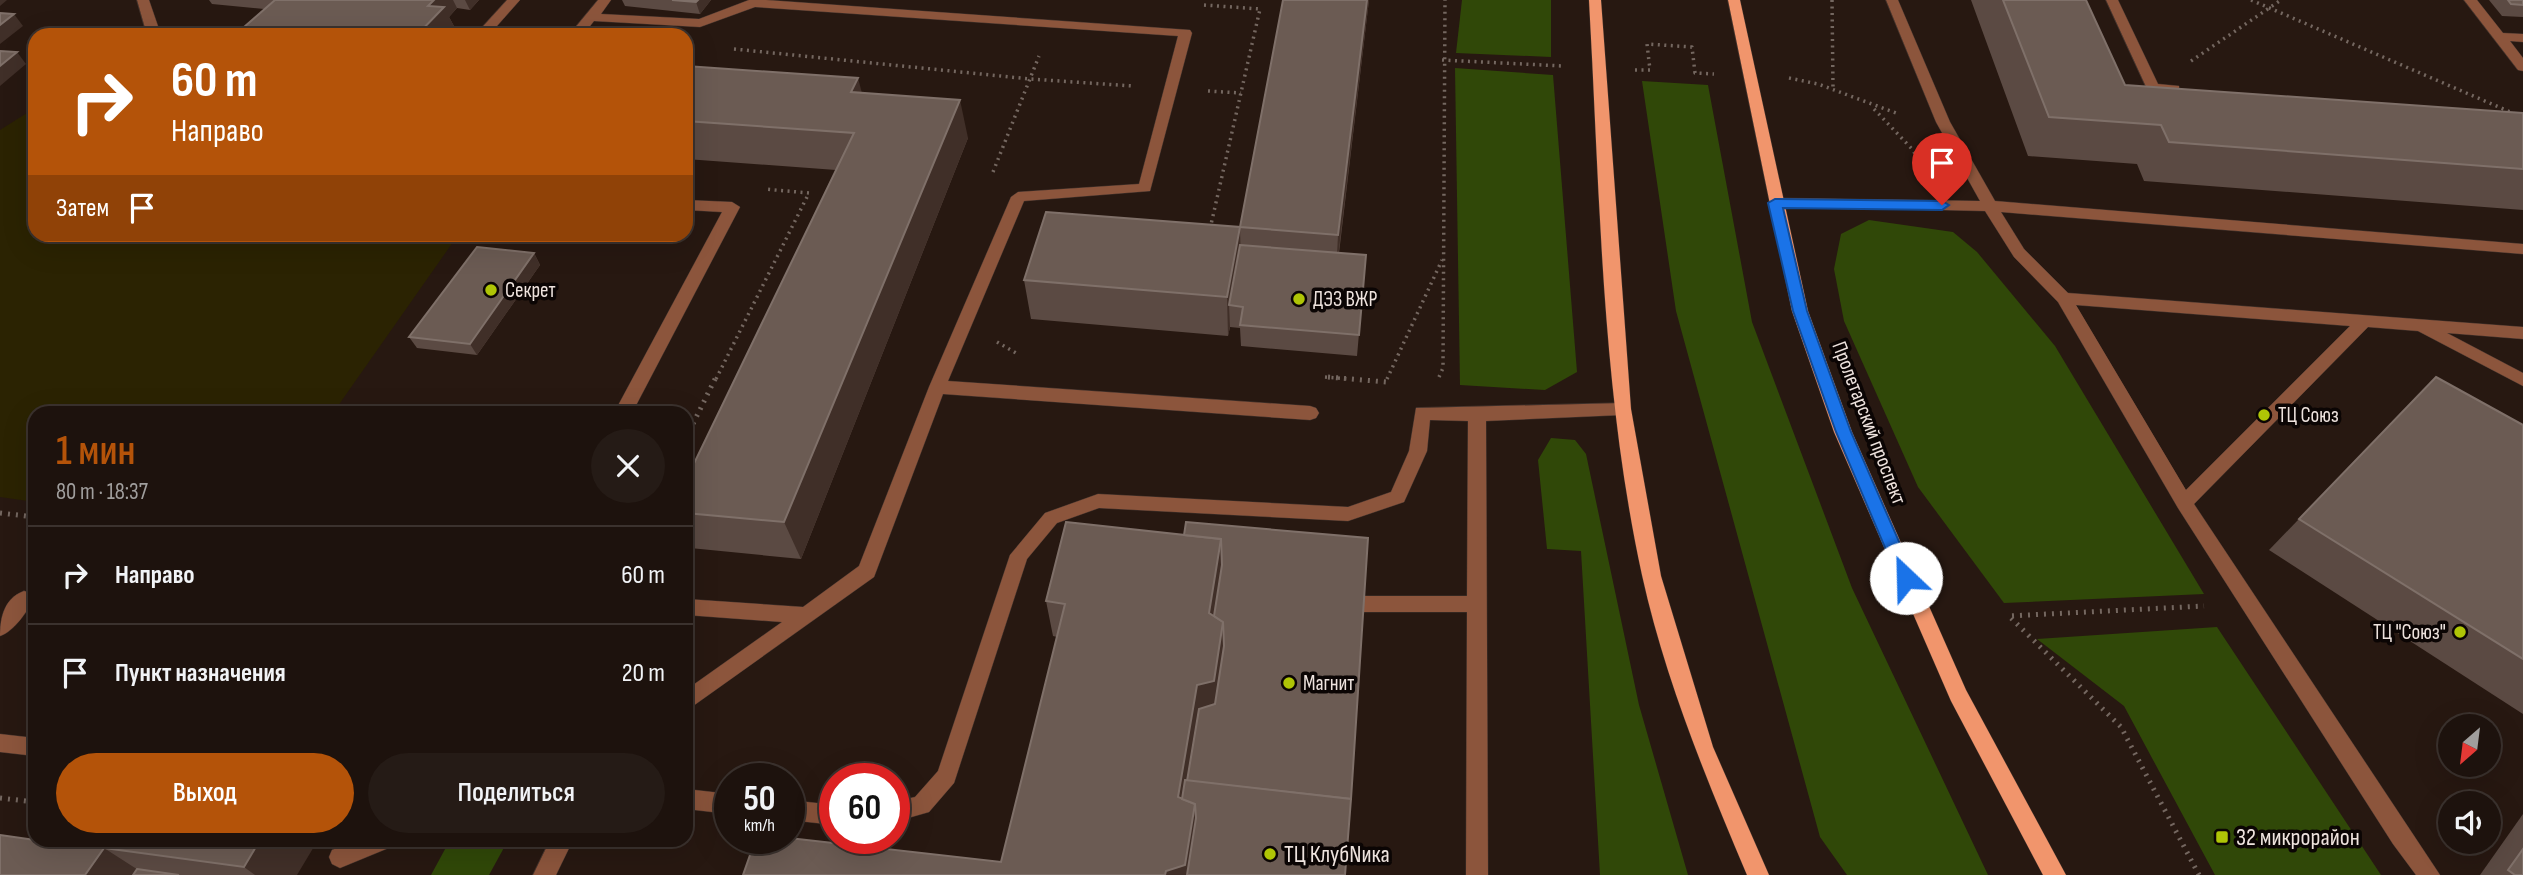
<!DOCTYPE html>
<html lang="ru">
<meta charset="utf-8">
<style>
body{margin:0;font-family:"Sofia Sans Condensed",sans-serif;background:#251b16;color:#f1f3f6;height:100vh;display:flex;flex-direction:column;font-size:26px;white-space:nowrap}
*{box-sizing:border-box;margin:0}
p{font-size:23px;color:#a09e9d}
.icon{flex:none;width:38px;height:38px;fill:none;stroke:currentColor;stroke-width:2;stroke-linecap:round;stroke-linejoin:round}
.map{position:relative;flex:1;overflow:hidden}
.panel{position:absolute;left:28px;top:406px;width:665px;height:441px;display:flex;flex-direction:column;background:#1d120d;border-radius:21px;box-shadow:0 7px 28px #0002,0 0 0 2px #3b322e}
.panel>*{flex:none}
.top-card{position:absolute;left:28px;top:28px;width:665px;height:214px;border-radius:21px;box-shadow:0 7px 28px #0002,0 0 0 2px #3b322e;background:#b45309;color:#fff;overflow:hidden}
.needle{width:46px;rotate:208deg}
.tools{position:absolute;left:2438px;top:714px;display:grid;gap:14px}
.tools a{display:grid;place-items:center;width:63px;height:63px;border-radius:50%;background:#1d120d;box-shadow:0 7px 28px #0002,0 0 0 2px #3b322e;font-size:35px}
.speed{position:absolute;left:714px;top:763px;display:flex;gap:14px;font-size:35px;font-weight:700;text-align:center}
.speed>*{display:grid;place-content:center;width:91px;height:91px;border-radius:50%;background:#1d120d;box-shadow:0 7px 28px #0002,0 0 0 2px #3b322e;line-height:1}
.speed small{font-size:18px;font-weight:400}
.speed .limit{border:10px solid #d22;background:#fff;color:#111}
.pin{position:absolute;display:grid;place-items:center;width:60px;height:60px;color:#fff;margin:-72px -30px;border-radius:50% 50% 50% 0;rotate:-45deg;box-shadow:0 0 7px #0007}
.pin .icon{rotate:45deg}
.me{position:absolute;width:77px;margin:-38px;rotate:336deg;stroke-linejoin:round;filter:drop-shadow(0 0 5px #0008)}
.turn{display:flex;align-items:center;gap:24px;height:147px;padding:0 28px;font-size:32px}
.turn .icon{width:91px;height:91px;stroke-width:2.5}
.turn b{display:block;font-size:49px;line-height:60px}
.then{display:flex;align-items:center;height:66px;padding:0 28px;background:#0003;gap:14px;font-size:26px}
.round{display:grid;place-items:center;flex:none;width:74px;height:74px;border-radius:37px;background:#251b16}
.headline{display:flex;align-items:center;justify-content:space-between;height:119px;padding:0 28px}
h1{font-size:42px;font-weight:600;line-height:52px;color:#b45309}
.cta{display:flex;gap:14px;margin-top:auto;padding:14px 28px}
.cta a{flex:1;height:80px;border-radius:42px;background:#b45309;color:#fff;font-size:28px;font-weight:600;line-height:80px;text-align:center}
.cta a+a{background:#251b16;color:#f1f3f6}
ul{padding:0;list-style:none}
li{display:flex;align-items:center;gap:21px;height:98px;padding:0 28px;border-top:2px solid #3b322e}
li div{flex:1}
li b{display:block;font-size:26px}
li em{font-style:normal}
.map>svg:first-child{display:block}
.green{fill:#304808}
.sand{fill:#2b2302}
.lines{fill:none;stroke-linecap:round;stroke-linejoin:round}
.service-casing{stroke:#43342e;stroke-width:1}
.primary-casing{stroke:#43342e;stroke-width:1}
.path-far1{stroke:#746760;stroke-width:3.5;stroke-dasharray:2 4.5;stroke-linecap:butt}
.path{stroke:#746760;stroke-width:5;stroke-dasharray:2 6;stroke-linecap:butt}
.service{fill:#8c553c;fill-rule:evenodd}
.primary{fill:#f1956c;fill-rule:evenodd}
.wall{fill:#5b4a43}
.shaded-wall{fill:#402f28}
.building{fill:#6b5b53;stroke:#7f7069;stroke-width:2}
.route{fill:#1a73e8;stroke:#114b97;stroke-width:2}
.poi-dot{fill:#afc506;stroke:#0b0504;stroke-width:2.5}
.labels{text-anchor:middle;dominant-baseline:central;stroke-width:7;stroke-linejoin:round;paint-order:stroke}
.poi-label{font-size:21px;fill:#eee3de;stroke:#0b0504;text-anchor:start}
.street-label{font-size:21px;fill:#eee3de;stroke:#0b0504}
.near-poi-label{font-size:24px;fill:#eee3de;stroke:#0b0504;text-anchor:start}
</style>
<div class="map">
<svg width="2523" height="875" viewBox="0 0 2523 875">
<rect width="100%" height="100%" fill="#271811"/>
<g class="green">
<path d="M1462,0H1551V57L1456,53Z"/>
<path d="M1455,68L1553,75L1577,372L1545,390L1460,385Z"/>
<path d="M1642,81L1708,85L1752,322L1852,588L1988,875H1847L1820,837L1676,311Z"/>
<path d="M1869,220L1953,232L1977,252L2055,346L2204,594L2004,603L1918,487L1844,321L1834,269L1841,234Z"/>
<path d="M1551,438L1575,440L1586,454L1639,705L1688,875H1600L1581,551L1547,549L1538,460Z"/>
<path d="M2217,627L2381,875H2215L2124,706L2037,639Z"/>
<path d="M450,840L506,844L489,875H431Z"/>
</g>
<path class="sand" d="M35,108V234L458,235L333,413H35V502L0,497V130Z"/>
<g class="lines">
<defs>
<g id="service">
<path d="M137,0H149L161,35H147Z"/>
<path d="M507,0H520L489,35H475Z"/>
<path d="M598,0H611L601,14L699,19L749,0H766L1190,30L1192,33L1150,191L1024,201L948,381L1310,406L1316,408L1319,413L1316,418L1310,420L943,394L874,577L686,711V690L782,622L686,615V599L803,607L859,566L929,387L1011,197L1018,192L1139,184L1178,36L755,7L700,27L594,21L583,35H569Z"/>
<path d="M1886,0H1898L1950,122L1995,201L2523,244V254L2001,212L2024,249L2068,293L2523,327V339L2447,333L2523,373V386L2418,331L2368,327L2194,504L2440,875H2416L2393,844L2178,508L2058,302L2014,257L1985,211L1770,206L1767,203L1775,198L1980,201L1936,122ZM2076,305L2350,326L2186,490Z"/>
<path d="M2106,0H2118L2158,84L2179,86V92L2148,91Z"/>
<path d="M2464,0H2477L2503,33L2523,34V42L2510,41L2523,58V71L2518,70Z"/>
<path d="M686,200L732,202L740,207L632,413H614L722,212L686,210Z"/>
<path d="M1622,403L1631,409L1622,415L1486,421L1488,875H1466L1467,612H1364L1357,610L1354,604L1357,598L1364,596H1467L1468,421L1430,420L1427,451L1404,502L1348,521L1099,508L1057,523L1027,559L954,783L929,812L894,822V802L915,797L938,771L1010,555L1045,513L1098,494L1348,507L1391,492L1409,451L1416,408Z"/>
<path d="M24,591L31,593L34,599C27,612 13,632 0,636C0,618 4,598 24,591Z"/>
<path d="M0,734L35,738V756L0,752Z"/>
<path d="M686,789L730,794V814L686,809Z"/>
<path d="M789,800L835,805V825L789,820Z"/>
<path d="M356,840H394L391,847L340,868L332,864L329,857L332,850Z"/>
<path d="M550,840H573L556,875H533Z"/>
</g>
<g id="primary">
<path d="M1589,0H1601L1631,409L1661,576L1713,747L1769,875H1747C1706,778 1665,679 1642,575C1601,387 1600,192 1589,0Z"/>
<path d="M1728,0H1740L1808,311L1852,432L1966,690L2066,875H2043L1951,701L1834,432L1792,311Z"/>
</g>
</defs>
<use href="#service" class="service-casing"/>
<use href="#primary" class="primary-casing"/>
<g class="path-far1">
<path d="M1832,0L1833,87"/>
<path d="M2251,0L2515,114"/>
<path d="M1204,5L1260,9L1210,229"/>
<path d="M734,49L1030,79L1133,86"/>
<path d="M1442,60L1563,66"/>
<path d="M2191,61L2281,0"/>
<path d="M1635,70H1650L1647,44L1692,47L1695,73L1714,74"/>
<path d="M1789,78L1818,84L1899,114"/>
<path d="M1208,91L1241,93"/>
<path d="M1874,109L1913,150L1923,170"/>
<path d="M993,172L1039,56"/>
<path d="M997,342L1016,353"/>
<path d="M1325,377L1350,379"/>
<path d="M1439,377L1443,368L1445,0"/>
<path d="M716,379L809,193L764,189"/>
<path d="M1387,379L1442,260"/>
</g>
<g class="path">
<path d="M1328,377L1386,382L1388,377"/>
<path d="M686,438L716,377"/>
<path d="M0,513L35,517"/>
<path d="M0,798L35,802"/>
<path d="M2199,875L2121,727L2009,616L2204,606"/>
</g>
<use href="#service" class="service"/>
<use href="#primary" class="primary"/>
</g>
<g class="wall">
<path d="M209,0H479L470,10L457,8L449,17L455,28L449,35H237L264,9L212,4Z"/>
<path d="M622,0H711L700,14L625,6Z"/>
<path d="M1369,0L1339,253L1366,255L1357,356L1241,346L1240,328L1230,327L1228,336L1031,319L1024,280L1240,227V245V227Z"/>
<path d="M1971,0H2086L2125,85L2523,113V210L2144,181L2137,164L2028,156Z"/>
<path d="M2489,0H2523V17L2502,16Z"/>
<path d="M686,66L862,93L968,138L801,559L690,548L686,540V480L836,170L686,159Z"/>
<path d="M534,253L540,265L477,355L417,348L409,337Z"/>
<path d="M2436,377L2523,425V714L2269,550Z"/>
<path d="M1066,522L1345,875L1001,862L1057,637L1053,636L1046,601Z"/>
<path d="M2523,814V875H2480Z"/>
<path d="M110,840L297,875H0L104,848Z"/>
</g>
<g class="shaded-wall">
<path d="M0,0H7L0,6Z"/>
<path d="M434,0H453L457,8L449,17L455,28L449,35H417L428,6Z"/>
<path d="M465,0H479L470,10Z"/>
<path d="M698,0H711L700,14L696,2Z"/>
<path d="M1367,0H1369L1336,274L1338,235Z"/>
<path d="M14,14L23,26L0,44V25Z"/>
<path d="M17,52L26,64L0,86V66Z"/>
<path d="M858,78L868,116L851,92Z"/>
<path d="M960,100L968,138L801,559L784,522Z"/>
<path d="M1240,227L1241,266L1229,305L1230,327L1228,336L1227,297Z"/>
<path d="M534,253L540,265L477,355L470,344Z"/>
<path d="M1221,539L1222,576L1213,639L1209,613Z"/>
<path d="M1223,622L1225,657L1216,715L1184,813L1178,797L1197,685Z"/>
<path d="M1195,804L1197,835L1191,875H1165L1166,871Z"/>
<path d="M260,840H318L297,875H255L244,867Z"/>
<path d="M104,848L146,875H85Z"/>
</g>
<g class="building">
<path d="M275,0H434L428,6L444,7L417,35L236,34Z"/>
<path d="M672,0H698L696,2Z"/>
<path d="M1283,0H1367L1338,235L1240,227Z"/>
<path d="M2003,0H2086L2125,85L2523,113V169L2169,142L2161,125L2049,117Z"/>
<path d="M2508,0H2523V5L2511,4Z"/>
<path d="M0,13L14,14L0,25Z"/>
<path d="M0,51L17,52L0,66Z"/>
<path d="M686,66L858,78L851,92L960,100L784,522L686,513V480L854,133L686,121Z"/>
<path d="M1046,212L1240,227L1227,297L1024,280Z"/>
<path d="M1240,245L1366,255L1359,335L1240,325L1243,307L1229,305Z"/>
<path d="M477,247L534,253L470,344L409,337Z"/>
<path d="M2436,377L2523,425V659L2299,519Z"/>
<path d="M1066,522L1221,539L1209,613L1223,622L1214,681L1197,685L1178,797L1195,804L1185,865L1166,871L1165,875H743L756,838H789L1001,862L1065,604L1046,601Z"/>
<path d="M1186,522L1368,538L1351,799L1187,781L1199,709L1215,704L1224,646L1223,622L1214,616L1222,565L1221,539L1184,535Z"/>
<path d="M1185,780L1351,799L1345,875H1187L1196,818L1195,804L1182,799Z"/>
<path d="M0,835L35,840L104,848L85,875H0Z"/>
<path d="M110,840H260L244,867L104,848Z"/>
<path d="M2523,849V875H2515L2508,870Z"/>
<path d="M137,869L179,875H133Z"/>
</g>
<path class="route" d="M1775,199L1942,201L1949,205L1942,210L1783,208L1807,311L1851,432L1915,578L1912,583H1900L1836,432L1793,311L1768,203Z"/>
<g class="poi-dot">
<circle cx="491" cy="290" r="7"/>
<circle cx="1299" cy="299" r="7"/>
<circle cx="2264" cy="415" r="7"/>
<circle cx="2460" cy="632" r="7"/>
<circle cx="1289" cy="683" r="7"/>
<rect x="2215" y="830" width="14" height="14" rx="3.5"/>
<circle cx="1270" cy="854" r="7"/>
</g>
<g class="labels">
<g class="poi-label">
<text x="505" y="290">Секрет</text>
<text x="1313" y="299">ДЭЗ ВЖР</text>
<text x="2278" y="415">ТЦ Союз</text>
<text x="2446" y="632" text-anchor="end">ТЦ "Союз"</text>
<text x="1303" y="683">Магнит</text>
</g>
<g class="street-label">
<text transform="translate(1869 423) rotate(69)">Пролетарский проспект</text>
</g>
<g class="near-poi-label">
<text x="2236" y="837">32 микрорайон</text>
<text x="1284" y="854">ТЦ КлубNика</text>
</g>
</g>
</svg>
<div class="tools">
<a><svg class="needle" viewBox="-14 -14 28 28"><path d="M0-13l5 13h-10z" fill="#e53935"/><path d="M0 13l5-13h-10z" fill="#a09e9d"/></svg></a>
<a><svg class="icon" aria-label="sound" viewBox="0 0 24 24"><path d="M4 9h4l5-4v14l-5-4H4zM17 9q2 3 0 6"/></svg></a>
</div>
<div class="speed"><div>50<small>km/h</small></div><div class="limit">60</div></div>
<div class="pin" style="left:1942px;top:205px;background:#d93025"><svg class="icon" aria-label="arrive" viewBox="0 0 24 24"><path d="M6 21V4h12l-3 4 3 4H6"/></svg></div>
<svg class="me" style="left:1906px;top:578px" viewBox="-20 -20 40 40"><circle r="19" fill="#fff"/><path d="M0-13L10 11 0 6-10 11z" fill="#1a73e8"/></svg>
<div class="top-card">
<div class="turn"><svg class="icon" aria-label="right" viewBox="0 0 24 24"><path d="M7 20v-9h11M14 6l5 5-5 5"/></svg><div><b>60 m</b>Направо</div></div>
<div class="then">Затем<svg class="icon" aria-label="arrive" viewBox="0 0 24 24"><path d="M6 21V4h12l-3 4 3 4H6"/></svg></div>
</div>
<section class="panel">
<div class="headline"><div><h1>1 мин</h1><p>80 m · 18:37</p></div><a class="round"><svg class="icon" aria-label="close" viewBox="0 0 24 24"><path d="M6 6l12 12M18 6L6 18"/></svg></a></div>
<ul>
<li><svg class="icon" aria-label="right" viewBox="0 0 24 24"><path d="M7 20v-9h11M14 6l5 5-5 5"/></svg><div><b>Направо</b></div><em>60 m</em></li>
<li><svg class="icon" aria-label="arrive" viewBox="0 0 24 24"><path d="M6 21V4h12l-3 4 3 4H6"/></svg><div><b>Пункт назначения</b></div><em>20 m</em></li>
</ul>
<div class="cta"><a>Выход</a><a>Поделиться</a></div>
</section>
</div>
